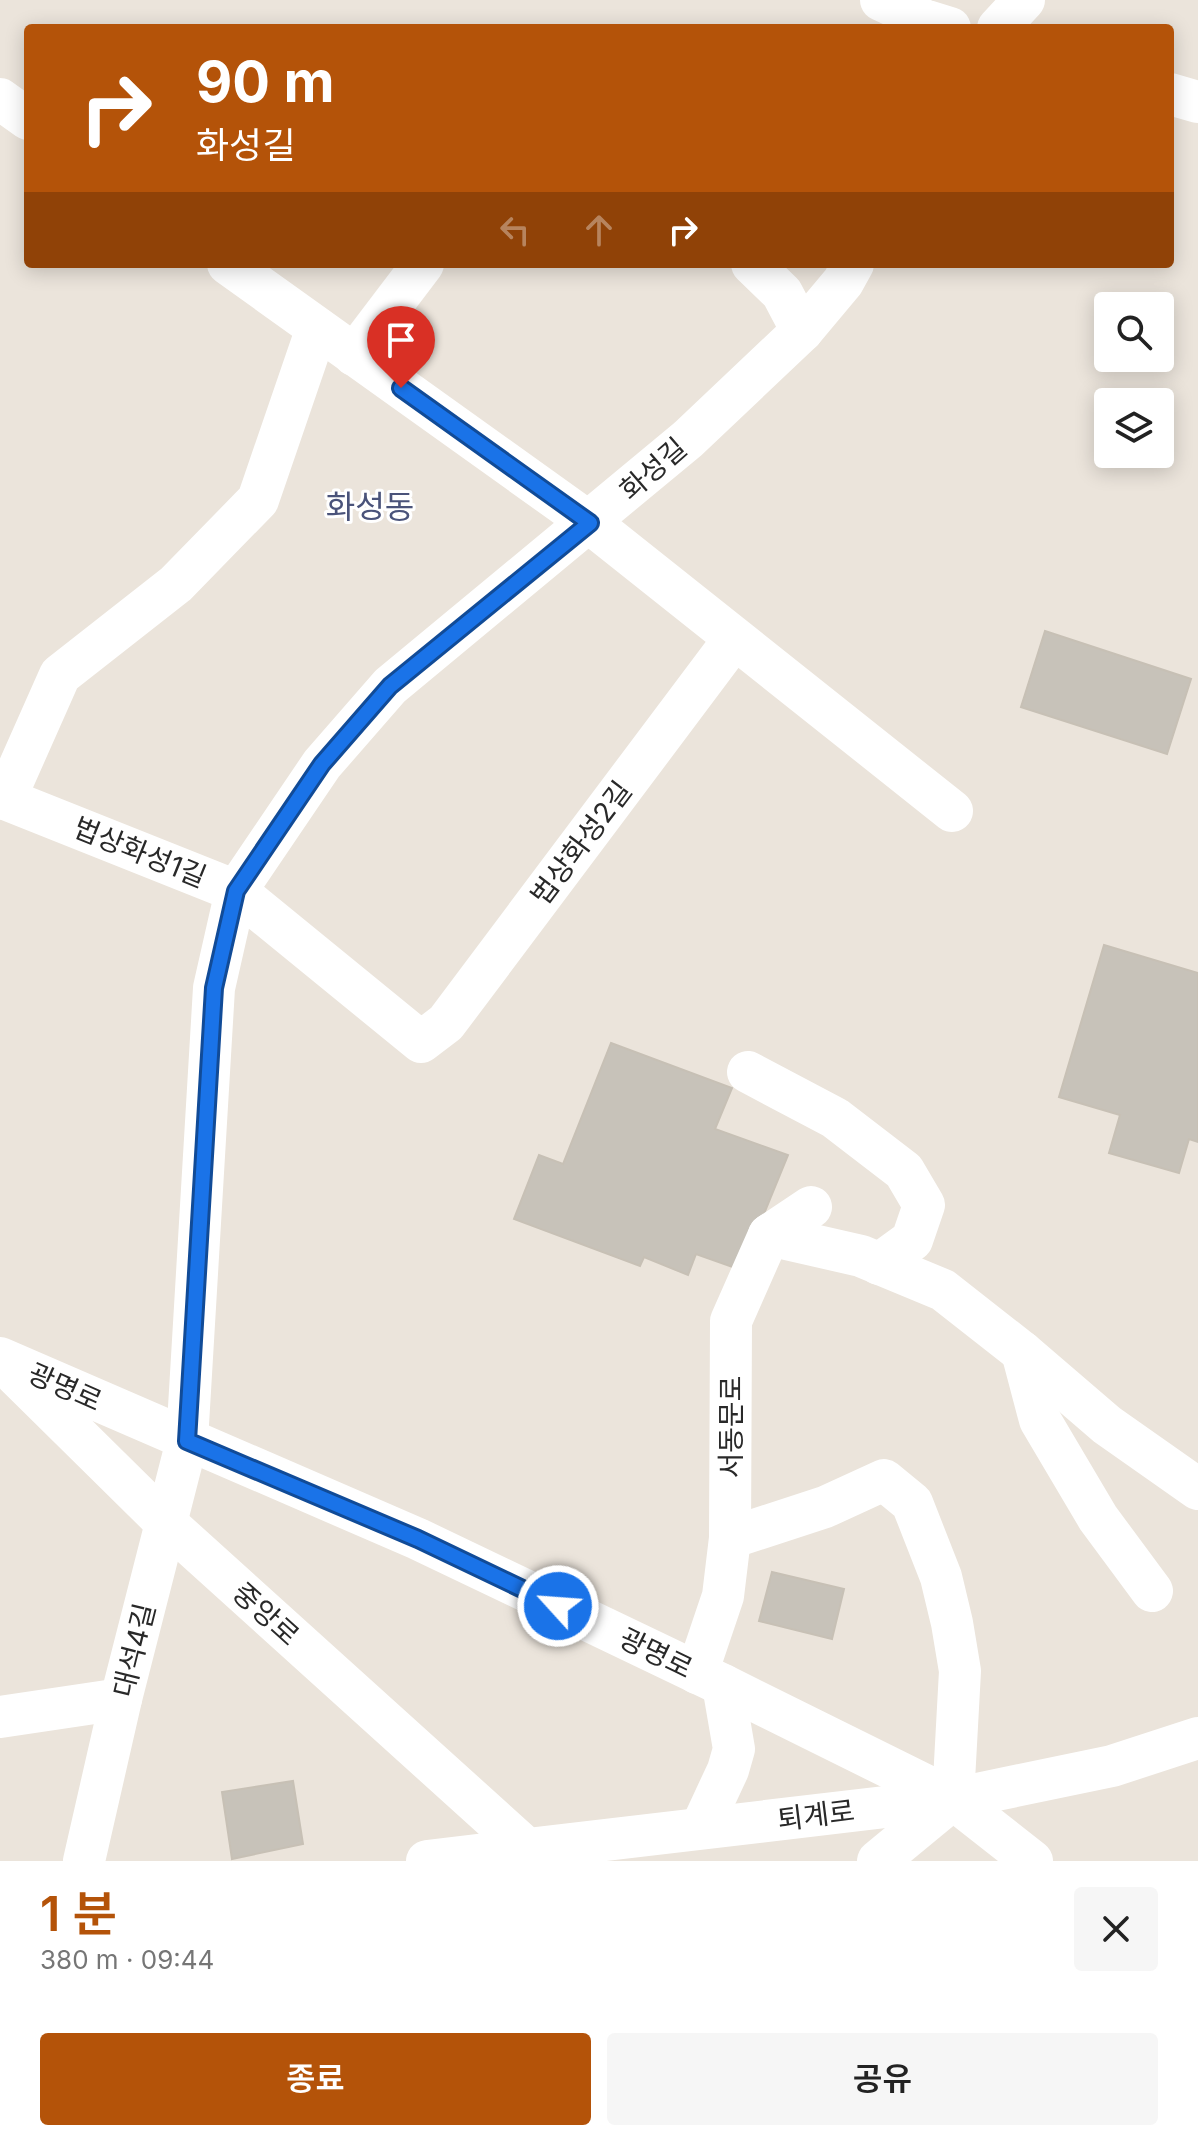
<!DOCTYPE html>
<html lang="ko">
<meta charset="utf-8">
<style>
body{margin:0;font-family:Inter,"Noto Sans KR",sans-serif;background:#f6f6f6;color:#222;height:100vh;display:flex;flex-direction:column;font-size:30px;white-space:nowrap}
*{box-sizing:border-box;margin:0}
p{font-size:26px;color:#767676}
.icon{flex:none;width:44px;height:44px;fill:none;stroke:currentColor;stroke-width:2;stroke-linecap:round;stroke-linejoin:round}
.map{position:relative;height:1861px;overflow:hidden}
.side{display:flex;flex-direction:column;background:#fff;flex:1}
.side>*{flex:none}
.banner{position:absolute;left:24px;top:24px;width:1150px;height:244px;border-radius:8px;box-shadow:0 4px 20px #0003;background:#b45309;color:#fff;overflow:hidden}
.fabs{position:absolute;left:1094px;top:292px;display:grid;gap:16px}
.fabs a{display:grid;place-items:center;width:80px;height:80px;border-radius:8px;background:#fff;box-shadow:0 4px 20px #0003;font-size:40px}
.pin{position:absolute;display:grid;place-items:center;width:68px;height:68px;color:#fff;margin:-82px -34px;border-radius:50% 50% 50% 0;rotate:-45deg;box-shadow:0 0 8px #0007}
.pin .icon{rotate:45deg}
.me{position:absolute;width:88px;margin:-44px;rotate:296deg;stroke-linejoin:round;filter:drop-shadow(0 0 6px #0008)}
.turn{display:flex;align-items:center;gap:28px;height:168px;padding:0 40px;font-size:36px}
.turn .icon{width:104px;height:104px;stroke-width:2.5}
.turn b{display:block;font-size:56px;line-height:68px}
.lanes{display:flex;align-items:center;height:76px;padding:0 40px;background:#0003;justify-content:center;gap:40px;direction:ltr}
.lanes .off{opacity:.35}
.round{display:grid;place-items:center;flex:none;width:84px;height:84px;border-radius:8px;background:#f6f6f6}
.overview{display:flex;align-items:center;justify-content:space-between;height:136px;padding:0 40px}
h1{font-size:48px;font-weight:600;line-height:60px;color:#b45309}
.primary-button{display:flex;gap:16px;margin-top:auto;padding:16px 40px}
.primary-button a{flex:1;height:92px;border-radius:8px;background:#b45309;color:#fff;font-size:32px;font-weight:600;line-height:92px;text-align:center}
.primary-button a+a{background:#f6f6f6;color:#222}
.map>svg:first-child{display:block}
.building{fill:#c7c2b9;stroke:#c7c0b5;stroke-width:2}
.lines{fill:none;stroke-linecap:round;stroke-linejoin:round}
.minor{stroke:#fff;stroke-width:42}
.route-casing{stroke:#114b97;stroke-width:20}
.route{stroke:#1a73e8;stroke-width:14}
.labels{text-anchor:middle;dominant-baseline:central;stroke-width:6;stroke-linejoin:round;paint-order:stroke}
.street-label{font-size:28px;fill:#292929;stroke:#fff}
.quarter-label{font-size:32px;fill:#4a537a;stroke:#fff}
</style>
<div class="map">
<svg width="1198" height="1861" viewBox="0 0 1198 1861">
<rect width="100%" height="100%" fill="#ebe4db"/>
<g class="building">
<path d="M1045,631L1191,679L1167,754L1021,707Z"/>
<path d="M1104,945L1198,973V1142L1189,1139L1179,1173L1109,1153L1120,1115L1059,1097Z"/>
<path d="M611,1043L732,1088L715,1129L788,1155L741,1270L696,1254L688,1275L644,1257L640,1266L514,1219L539,1155L563,1164Z"/>
<path d="M772,1572L844,1589L832,1639L759,1621Z"/>
<path d="M293,1781L303,1844L232,1859L222,1792Z"/>
</g>
<g class="lines">
<g class="minor">
<path d="M881,0L924,20L950,28"/>
<path d="M998,28L1024,0"/>
<path d="M1170,94L1198,102"/>
<path d="M0,99L28,119"/>
<path d="M228,264L590,523L952,811"/>
<path d="M752,264L782,293L802,331"/>
<path d="M354,355L423,264"/>
<path d="M0,797L236,891L421,1042L446,1023L734,639"/>
<path d="M5,799L60,675L176,584L258,500L317,328"/>
<path d="M748,1072L835,1118L904,1171L924,1205L912,1240L879,1264"/>
<path d="M769,1235L861,1256L943,1290L1022,1352L1107,1425L1198,1489"/>
<path d="M1022,1352L1040,1420L1098,1518L1152,1591"/>
<path d="M0,1358L418,1539L723,1685L953,1799L1032,1861"/>
<path d="M16,1375L166,1523L539,1860"/>
<path d="M730,1538L825,1507L884,1480L912,1503L941,1577L952,1623L960,1671L953,1799"/>
<path d="M697,1673L723,1596L730,1538L731,1321L769,1235L811,1207"/>
<path d="M0,1717L121,1699"/>
<path d="M701,1828L728,1770L734,1749L723,1685"/>
<path d="M84,1861L121,1699L187,1441L214,988L236,891L322,764L390,686L688,439L802,331L843,282L853,264"/>
<path d="M427,1861L953,1799L1112,1766L1198,1738"/>
<path d="M878,1861L953,1799"/>
</g>
</g>
<g class="lines">
<defs>
<path id="route" d="M401,388L590,523L390,686L322,764L236,891L214,988L187,1441L418,1539L558,1606"/>
</defs>
<use href="#route" class="route-casing"/>
<use href="#route" class="route"/>
</g>
<g class="labels">
<g class="street-label">
<text transform="translate(653 469) rotate(-41)">화성길</text>
<text transform="translate(581 843) rotate(-53)">법상화성2길</text>
<text transform="translate(140 852) rotate(22)">법상화성1길</text>
<text transform="translate(65 1387) rotate(24)">광명로</text>
<text transform="translate(731 1427) rotate(-90)">서동문로</text>
<text transform="translate(266 1614) rotate(42)">중앙로</text>
<text transform="translate(134 1650) rotate(-76)">대석4길</text>
<text transform="translate(656 1653) rotate(26)">광명로</text>
<text transform="translate(816 1815) rotate(-7)">퇴계로</text>
</g>
<g class="quarter-label">
<text x="370" y="506">화성동</text>
</g>
</g>
</svg>
<div class="fabs">
<a><svg class="icon" aria-label="search" viewBox="0 0 24 24"><circle cx="10" cy="10" r="6"/><path d="M15 15l6 6"/></svg></a>
<a><svg class="icon" aria-label="layers" viewBox="0 0 24 24"><path d="M12 4l9 5-9 5-9-5zM3 14l9 5 9-5"/></svg></a>
</div>
<div class="pin" style="left:401px;top:388px;background:#d93025"><svg class="icon" aria-label="arrive" viewBox="0 0 24 24"><path d="M6 21V4h12l-3 4 3 4H6"/></svg></div>
<svg class="me" style="left:558px;top:1606px" viewBox="-20 -20 40 40"><circle r="17" fill="#1a73e8" stroke="#fff" stroke-width="3"/><path d="M0-11L8 9 0 5-8 9z" fill="#fff"/></svg>
<div class="banner">
<div class="turn"><svg class="icon" aria-label="right" viewBox="0 0 24 24"><path d="M7 20v-9h11M14 6l5 5-5 5"/></svg><div><b>90 m</b>화성길</div></div>
<div class="lanes"><svg class="icon off" aria-label="left" viewBox="0 0 24 24"><path d="M17 20v-9H6M10 6l-5 5 5 5"/></svg><svg class="icon off" aria-label="ahead" viewBox="0 0 24 24"><path d="M12 20V5M6 11l6-6 6 6"/></svg><svg class="icon" aria-label="right" viewBox="0 0 24 24"><path d="M7 20v-9h11M14 6l5 5-5 5"/></svg></div>
</div>
</div>
<section class="side">
<div class="overview"><div><h1>1 분</h1><p>380 m · 09:44</p></div><a class="round"><svg class="icon" aria-label="close" viewBox="0 0 24 24"><path d="M6 6l12 12M18 6L6 18"/></svg></a></div>
<div class="primary-button"><a>종료</a><a>공유</a></div>
</section>
